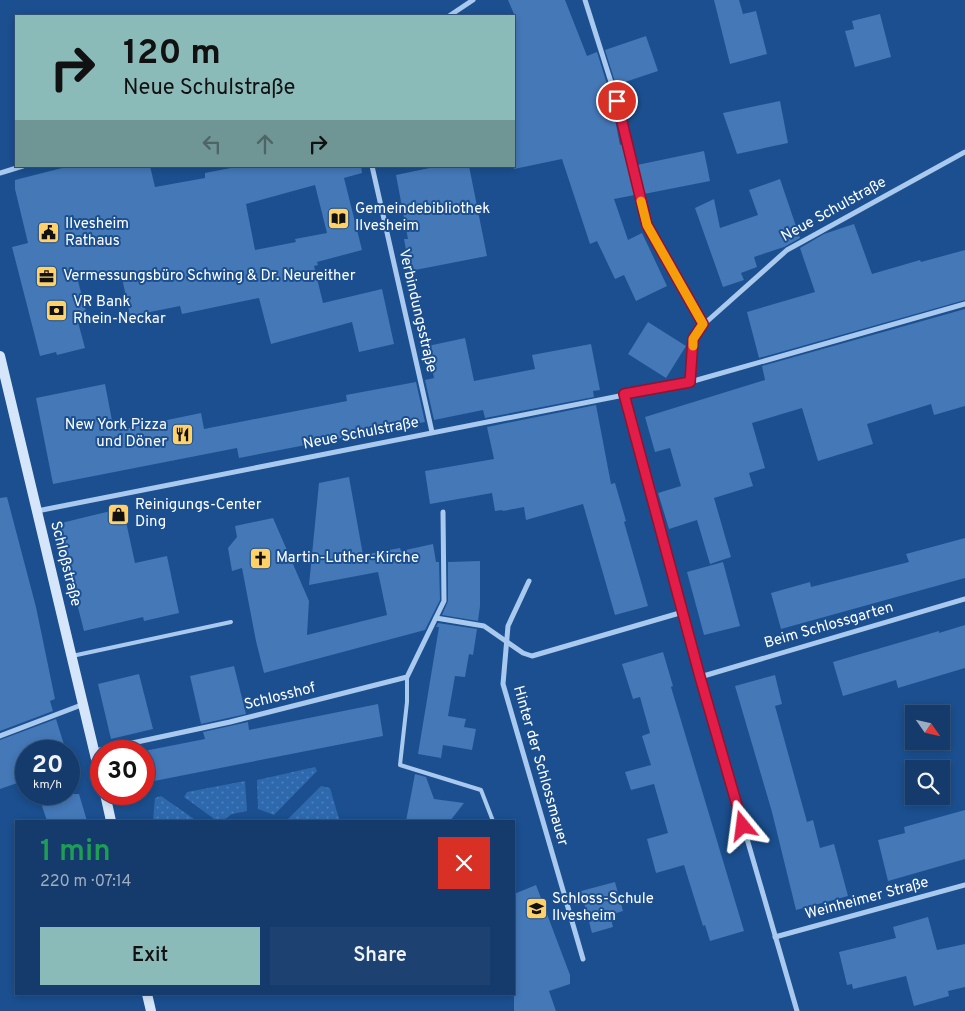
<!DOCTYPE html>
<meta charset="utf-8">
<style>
body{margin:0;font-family:Overpass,sans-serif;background:#1d4271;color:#f1f3f6;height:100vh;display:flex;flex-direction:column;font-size:19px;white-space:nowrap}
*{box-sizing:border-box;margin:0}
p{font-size:16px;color:#9dadc1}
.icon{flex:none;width:28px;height:28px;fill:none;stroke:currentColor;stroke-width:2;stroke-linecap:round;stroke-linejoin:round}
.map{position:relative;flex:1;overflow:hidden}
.details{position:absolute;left:15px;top:820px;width:500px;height:175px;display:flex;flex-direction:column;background:#143b6b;border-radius:0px;box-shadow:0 2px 8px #0003,0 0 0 1px #33557e}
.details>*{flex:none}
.banner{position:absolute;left:15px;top:15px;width:500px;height:152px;border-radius:0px;box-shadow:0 2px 8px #0003,0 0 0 1px #33557e;background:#8bbbb9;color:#111;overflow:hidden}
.needle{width:32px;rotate:124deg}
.controls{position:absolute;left:905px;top:705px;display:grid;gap:10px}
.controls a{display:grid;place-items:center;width:45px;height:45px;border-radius:0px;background:#143b6b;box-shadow:0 2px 8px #0003,0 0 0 1px #33557e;font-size:25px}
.speed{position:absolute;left:15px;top:740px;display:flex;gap:10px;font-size:25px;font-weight:700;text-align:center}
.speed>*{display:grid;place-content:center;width:65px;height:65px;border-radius:50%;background:#143b6b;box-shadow:0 2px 8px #0003,0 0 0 1px #33557e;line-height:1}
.speed small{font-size:12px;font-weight:400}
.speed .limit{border:8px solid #d22;background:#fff;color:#111}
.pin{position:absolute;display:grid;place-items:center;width:42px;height:42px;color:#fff;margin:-21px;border:2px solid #fff;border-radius:50%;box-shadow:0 1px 5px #0007}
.me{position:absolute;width:55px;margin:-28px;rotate:344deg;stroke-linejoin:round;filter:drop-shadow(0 0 4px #0008)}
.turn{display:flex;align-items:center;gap:18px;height:105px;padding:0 25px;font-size:22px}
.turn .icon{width:65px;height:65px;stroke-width:2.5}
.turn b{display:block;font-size:35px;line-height:42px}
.lanes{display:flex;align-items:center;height:48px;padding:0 25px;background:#0003;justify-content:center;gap:25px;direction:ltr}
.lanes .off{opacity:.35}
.round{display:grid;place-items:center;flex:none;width:52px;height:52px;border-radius:0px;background:#1d4271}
.overview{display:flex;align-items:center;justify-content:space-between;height:85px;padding:0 25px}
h1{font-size:30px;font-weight:600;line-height:38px;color:#1e9e55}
.button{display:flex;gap:10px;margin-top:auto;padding:10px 25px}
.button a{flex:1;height:58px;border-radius:0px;background:#8bbbb9;color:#111;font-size:20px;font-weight:600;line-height:58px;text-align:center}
.button a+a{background:#1d4271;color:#f1f3f6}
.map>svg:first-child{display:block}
.grass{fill:url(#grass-dots)}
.building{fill:#4478b7;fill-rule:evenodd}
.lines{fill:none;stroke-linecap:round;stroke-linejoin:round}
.service{stroke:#a9c9ee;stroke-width:4}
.minor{stroke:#a9c9ee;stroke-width:5}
.secondary{stroke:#d6e6fa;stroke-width:10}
.route-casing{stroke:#92132f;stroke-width:12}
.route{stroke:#e11d48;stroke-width:9}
.slow{stroke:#f59e0b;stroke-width:9}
.labels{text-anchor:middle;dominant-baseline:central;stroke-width:4;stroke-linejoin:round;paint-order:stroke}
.poi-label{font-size:15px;fill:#fff;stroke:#1b4f8f;text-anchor:start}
.street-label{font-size:15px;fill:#fff;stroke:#1b4f8f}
</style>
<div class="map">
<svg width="965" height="1011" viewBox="0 0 965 1011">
<defs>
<pattern id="grass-dots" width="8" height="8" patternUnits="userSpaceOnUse" patternTransform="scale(1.25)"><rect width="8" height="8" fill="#2e69ad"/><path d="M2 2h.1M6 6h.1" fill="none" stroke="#4d80b9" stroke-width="1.8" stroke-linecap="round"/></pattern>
</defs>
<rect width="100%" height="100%" fill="#1b4f8f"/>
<g class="grass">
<path d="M315,767L317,771L274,815L258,809L257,780Z"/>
<path d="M245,781L247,811L232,814L222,821H217L184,797L187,792Z"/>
<path d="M321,786L330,788L339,819L334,821H286Z"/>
<path d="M161,796L197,821H153L155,798Z"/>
</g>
<g class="building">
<path d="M508,0H565L587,56L597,52L610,94L620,145L623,144L635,195L614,199L628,240L642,233L667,286L636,301L624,275L615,279L597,241L590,244L562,159L514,169V14Z"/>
<path d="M714,0H739L743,14L756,11L767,54L730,64Z"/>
<path d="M880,14L891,57L855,67L845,31L854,29L852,21Z"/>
<path d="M646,36L658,71L616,85L605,50Z"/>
<path d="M780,101L788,143L737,154L723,113Z"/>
<path d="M704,151L710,181L644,194L637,165Z"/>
<path d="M70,166H150L155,187L205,178V173L241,166H361L362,173L344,178L362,250L317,262L318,265L314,266L323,303L382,289L394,344L359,352L352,322L271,344L259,298L182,314L180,306L130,316L121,273L78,281L88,319L78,322L85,348L57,355L56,352L40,356L12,247L28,243L15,189V180ZM315,185L327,233L295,239L296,242L255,250L246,204Z"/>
<path d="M439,166H469L487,256L410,271L404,239H408L396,175Z"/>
<path d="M780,179L800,238L784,247L754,257L757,267L741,273L744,280L723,287L695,208L714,199L720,228L758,215L749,190Z"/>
<path d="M854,224L872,274L920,260L921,262L965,250V300L759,358L747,312L815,292L800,248L824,234Z"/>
<path d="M965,309V406L934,415L931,404L867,424L873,444L818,461L802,408L752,423L765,468L749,473L753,486L714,498L731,557L710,564L697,520L669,529L658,493L681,486L670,448L655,452L645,417L765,380L762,366Z"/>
<path d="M648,322L686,346L666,378L628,354Z"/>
<path d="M465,338L474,381L535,369L532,355L591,344L600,390L593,391L594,397L485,418L483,410L434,420L425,380L434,378L428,346Z"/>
<path d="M416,382L425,422L239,458L237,448L53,484L36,398L105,384L114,431L201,413L204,429L347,401L346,395Z"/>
<path d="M596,405L611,484L615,483L626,521L624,522L648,606L615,615L583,504L526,520L524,507L503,511L502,510L495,511L492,493L430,504L425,471L494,459L487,427Z"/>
<path d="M349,477L363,555L400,548L401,551L433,544L436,562H439L440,600L425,630L264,673L256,641L242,568L232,571L228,548L237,537L235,526L273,518L309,601L307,635L387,615L378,572L309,585L319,483Z"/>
<path d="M7,497L36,607L55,699L50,701L53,711L0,731V498Z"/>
<path d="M123,508L135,563L167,556L179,613L144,621L143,617L84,631L57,524Z"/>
<path d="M965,538V578L781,629L771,593L810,582L811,587L909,562L906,554Z"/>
<path d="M480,561V606L478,621L442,615L448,601V562Z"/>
<path d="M723,562L740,626L704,635L687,572Z"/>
<path d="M438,623L477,629L473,655L469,654L465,677L455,676L448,716L466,719L464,727L476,729L472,750L443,745L441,758L418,754L439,627H436Z"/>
<path d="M965,625V668L898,688L896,680L843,696L833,662L939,631V633Z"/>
<path d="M663,652L673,686L671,687L744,931L710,941L705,925L703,926L684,865L656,873L647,839L668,833L654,784L631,790L625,772L651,765L642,736L650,733L640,697L633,699L622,664Z"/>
<path d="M234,666L246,714L201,724L190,676Z"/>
<path d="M139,674L153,729L111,739L98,684Z"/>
<path d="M775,675L782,704L775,706L807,822L813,820L820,848L834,844L848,896L796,910L772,812L735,686Z"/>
<path d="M378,704L383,736L144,783V751L205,739L203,732L248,722L249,730Z"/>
<path d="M56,719L66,751H26V780L0,789V740Z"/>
<path d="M415,774L426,777L434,799L464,803L450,821H406Z"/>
<path d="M38,794H79L87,821H47Z"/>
<path d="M965,810V859L888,881L878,840L905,833L904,827Z"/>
<path d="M615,882L623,911L610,915L613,927L592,933L581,891Z"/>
<path d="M536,885L570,975V984L549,991L556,1011H514V894Z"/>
<path d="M928,917L937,950L965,944V987L948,991L949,996L914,1006L906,976L853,989L852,984L847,985L839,952L896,938L893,927Z"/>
</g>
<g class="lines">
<g class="service">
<path d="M72,656L231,622"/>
<path d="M407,677V702L400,765L481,790L493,821"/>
</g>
<g class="minor">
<path d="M585,0L617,101L647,225L703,325"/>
<path d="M449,16L473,0"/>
<path d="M372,166L432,432"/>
<path d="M0,173L23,166"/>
<path d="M690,382L693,339L703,325L787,250L965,152"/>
<path d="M624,394L700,677L797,1011"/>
<path d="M37,511L690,382L965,304"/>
<path d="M529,581L508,626L503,684L583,959"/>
<path d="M436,618L484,626L523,653L532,656L683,612"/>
<path d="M700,677L965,599"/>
<path d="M0,736L84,704"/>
<path d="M95,751L230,722L407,677L444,601L443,512"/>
<path d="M775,937L965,885"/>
</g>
<g class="secondary">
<path d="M0,356L101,780"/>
<path d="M105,794L111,821"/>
<path d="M147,994L151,1011"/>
</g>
</g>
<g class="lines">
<defs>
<path id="route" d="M617,101L647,225L703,324L693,339L690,382L624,394L700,677L743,826"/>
</defs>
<use href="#route" class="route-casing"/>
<use href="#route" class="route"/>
<path class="slow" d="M641,201L647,225L703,324L693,339V346"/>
</g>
<defs>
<symbol id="library-square" viewBox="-11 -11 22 22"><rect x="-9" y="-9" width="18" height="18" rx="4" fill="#ffd166" stroke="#1b4f8f"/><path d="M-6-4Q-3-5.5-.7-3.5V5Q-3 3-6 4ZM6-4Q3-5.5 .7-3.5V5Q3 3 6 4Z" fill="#111"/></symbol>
<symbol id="civic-square" viewBox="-11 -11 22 22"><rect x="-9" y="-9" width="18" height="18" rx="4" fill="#ffd166" stroke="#1b4f8f"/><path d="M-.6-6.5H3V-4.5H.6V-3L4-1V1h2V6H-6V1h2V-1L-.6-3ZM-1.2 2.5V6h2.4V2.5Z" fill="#111"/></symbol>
<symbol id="office-square" viewBox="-11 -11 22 22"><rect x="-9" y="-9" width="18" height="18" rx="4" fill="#ffd166" stroke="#1b4f8f"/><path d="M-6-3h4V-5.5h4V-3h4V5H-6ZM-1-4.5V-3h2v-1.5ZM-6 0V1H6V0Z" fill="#111"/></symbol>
<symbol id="bank-square" viewBox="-11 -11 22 22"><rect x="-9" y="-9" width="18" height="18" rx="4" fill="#ffd166" stroke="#1b4f8f"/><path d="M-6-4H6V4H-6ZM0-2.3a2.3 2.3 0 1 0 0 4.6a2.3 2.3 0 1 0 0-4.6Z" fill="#111"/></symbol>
<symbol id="restaurant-square" viewBox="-11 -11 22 22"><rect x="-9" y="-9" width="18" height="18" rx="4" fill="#ffd166" stroke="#1b4f8f"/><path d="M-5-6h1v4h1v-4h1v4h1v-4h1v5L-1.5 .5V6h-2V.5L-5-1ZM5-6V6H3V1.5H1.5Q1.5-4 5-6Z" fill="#111"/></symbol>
<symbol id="shop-square" viewBox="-11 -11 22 22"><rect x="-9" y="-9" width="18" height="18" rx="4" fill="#ffd166" stroke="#1b4f8f"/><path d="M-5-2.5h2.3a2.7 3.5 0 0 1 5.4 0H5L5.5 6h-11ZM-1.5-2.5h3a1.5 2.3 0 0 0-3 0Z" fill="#111"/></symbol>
<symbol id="church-square" viewBox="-11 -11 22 22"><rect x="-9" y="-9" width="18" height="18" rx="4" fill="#ffd166" stroke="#1b4f8f"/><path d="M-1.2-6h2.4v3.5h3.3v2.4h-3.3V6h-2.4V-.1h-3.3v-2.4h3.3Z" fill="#111"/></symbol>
<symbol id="school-square" viewBox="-11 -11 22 22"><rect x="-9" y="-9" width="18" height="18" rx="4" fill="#ffd166" stroke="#1b4f8f"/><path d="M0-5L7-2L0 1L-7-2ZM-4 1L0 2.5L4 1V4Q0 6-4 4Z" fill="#111"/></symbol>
</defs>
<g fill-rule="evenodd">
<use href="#library-square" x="326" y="206" width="25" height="25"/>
<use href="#civic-square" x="36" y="220" width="25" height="25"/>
<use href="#office-square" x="34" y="264" width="25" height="25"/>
<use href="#bank-square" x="44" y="298" width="25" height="25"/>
<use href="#restaurant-square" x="170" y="422" width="25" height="25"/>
<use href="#shop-square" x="106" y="502" width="25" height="25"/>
<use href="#church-square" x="248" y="546" width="25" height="25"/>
<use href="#school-square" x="524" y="896" width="25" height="25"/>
</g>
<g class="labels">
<g class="poi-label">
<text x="355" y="209">Gemeindebibliothek<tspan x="355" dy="17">Ilvesheim</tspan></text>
<text x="65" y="224">Ilvesheim<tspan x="65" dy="17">Rathaus</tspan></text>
<text x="63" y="276">Vermessungsbüro Schwing &amp; Dr. Neureither</text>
<text x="73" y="302">VR Bank<tspan x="73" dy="17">Rhein-Neckar</tspan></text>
<text x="167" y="425" text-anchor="end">New York Pizza<tspan x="167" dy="17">und Döner</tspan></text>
<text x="135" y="505">Reinigungs-Center<tspan x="135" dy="17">Ding</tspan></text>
<text x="276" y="558">Martin-Luther-Kirche</text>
<text x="552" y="899">Schloss-Schule<tspan x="552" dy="17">Ilvesheim</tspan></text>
</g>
<g class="street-label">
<text transform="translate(834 210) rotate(-29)">Neue Schulstraße</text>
<text transform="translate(417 311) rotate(77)">Verbindungsstraße</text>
<text transform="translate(361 434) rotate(-11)">Neue Schulstraße</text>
<text transform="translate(65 564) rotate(76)">Schloßstraße</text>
<text transform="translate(829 626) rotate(-16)">Beim Schlossgarten</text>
<text transform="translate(280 697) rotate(-14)">Schlosshof</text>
<text transform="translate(540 766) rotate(74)">Hinter der Schlossmauer</text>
<text transform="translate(867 899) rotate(-15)">Weinheimer Straße</text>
</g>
</g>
</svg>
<div class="controls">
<a><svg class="needle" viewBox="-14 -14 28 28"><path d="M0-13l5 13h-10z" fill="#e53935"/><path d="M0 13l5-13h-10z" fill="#9dadc1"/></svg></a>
<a><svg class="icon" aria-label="search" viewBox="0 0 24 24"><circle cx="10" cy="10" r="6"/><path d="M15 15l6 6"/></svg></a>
</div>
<div class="speed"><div>20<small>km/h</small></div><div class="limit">30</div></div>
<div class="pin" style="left:617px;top:101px;background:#d93025"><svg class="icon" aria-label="arrive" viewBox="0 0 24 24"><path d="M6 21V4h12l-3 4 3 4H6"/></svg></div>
<svg class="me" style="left:743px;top:826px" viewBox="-20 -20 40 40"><path d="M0-17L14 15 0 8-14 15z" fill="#e11d48" stroke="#fff" stroke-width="4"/></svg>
<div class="banner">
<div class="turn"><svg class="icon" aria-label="right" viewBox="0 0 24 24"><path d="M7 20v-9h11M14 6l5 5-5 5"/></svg><div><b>120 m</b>Neue Schulstraße</div></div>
<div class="lanes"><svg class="icon off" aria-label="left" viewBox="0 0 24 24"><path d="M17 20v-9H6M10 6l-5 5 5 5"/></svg><svg class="icon off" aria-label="ahead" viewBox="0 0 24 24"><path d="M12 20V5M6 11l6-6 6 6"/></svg><svg class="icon" aria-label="right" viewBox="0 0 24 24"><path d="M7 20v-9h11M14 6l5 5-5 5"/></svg></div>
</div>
<section class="details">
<div class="overview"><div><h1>1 min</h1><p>220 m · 07:14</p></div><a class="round" style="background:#d93025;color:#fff"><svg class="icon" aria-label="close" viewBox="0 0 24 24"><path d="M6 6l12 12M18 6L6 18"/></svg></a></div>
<div class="button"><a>Exit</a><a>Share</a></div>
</section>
</div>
